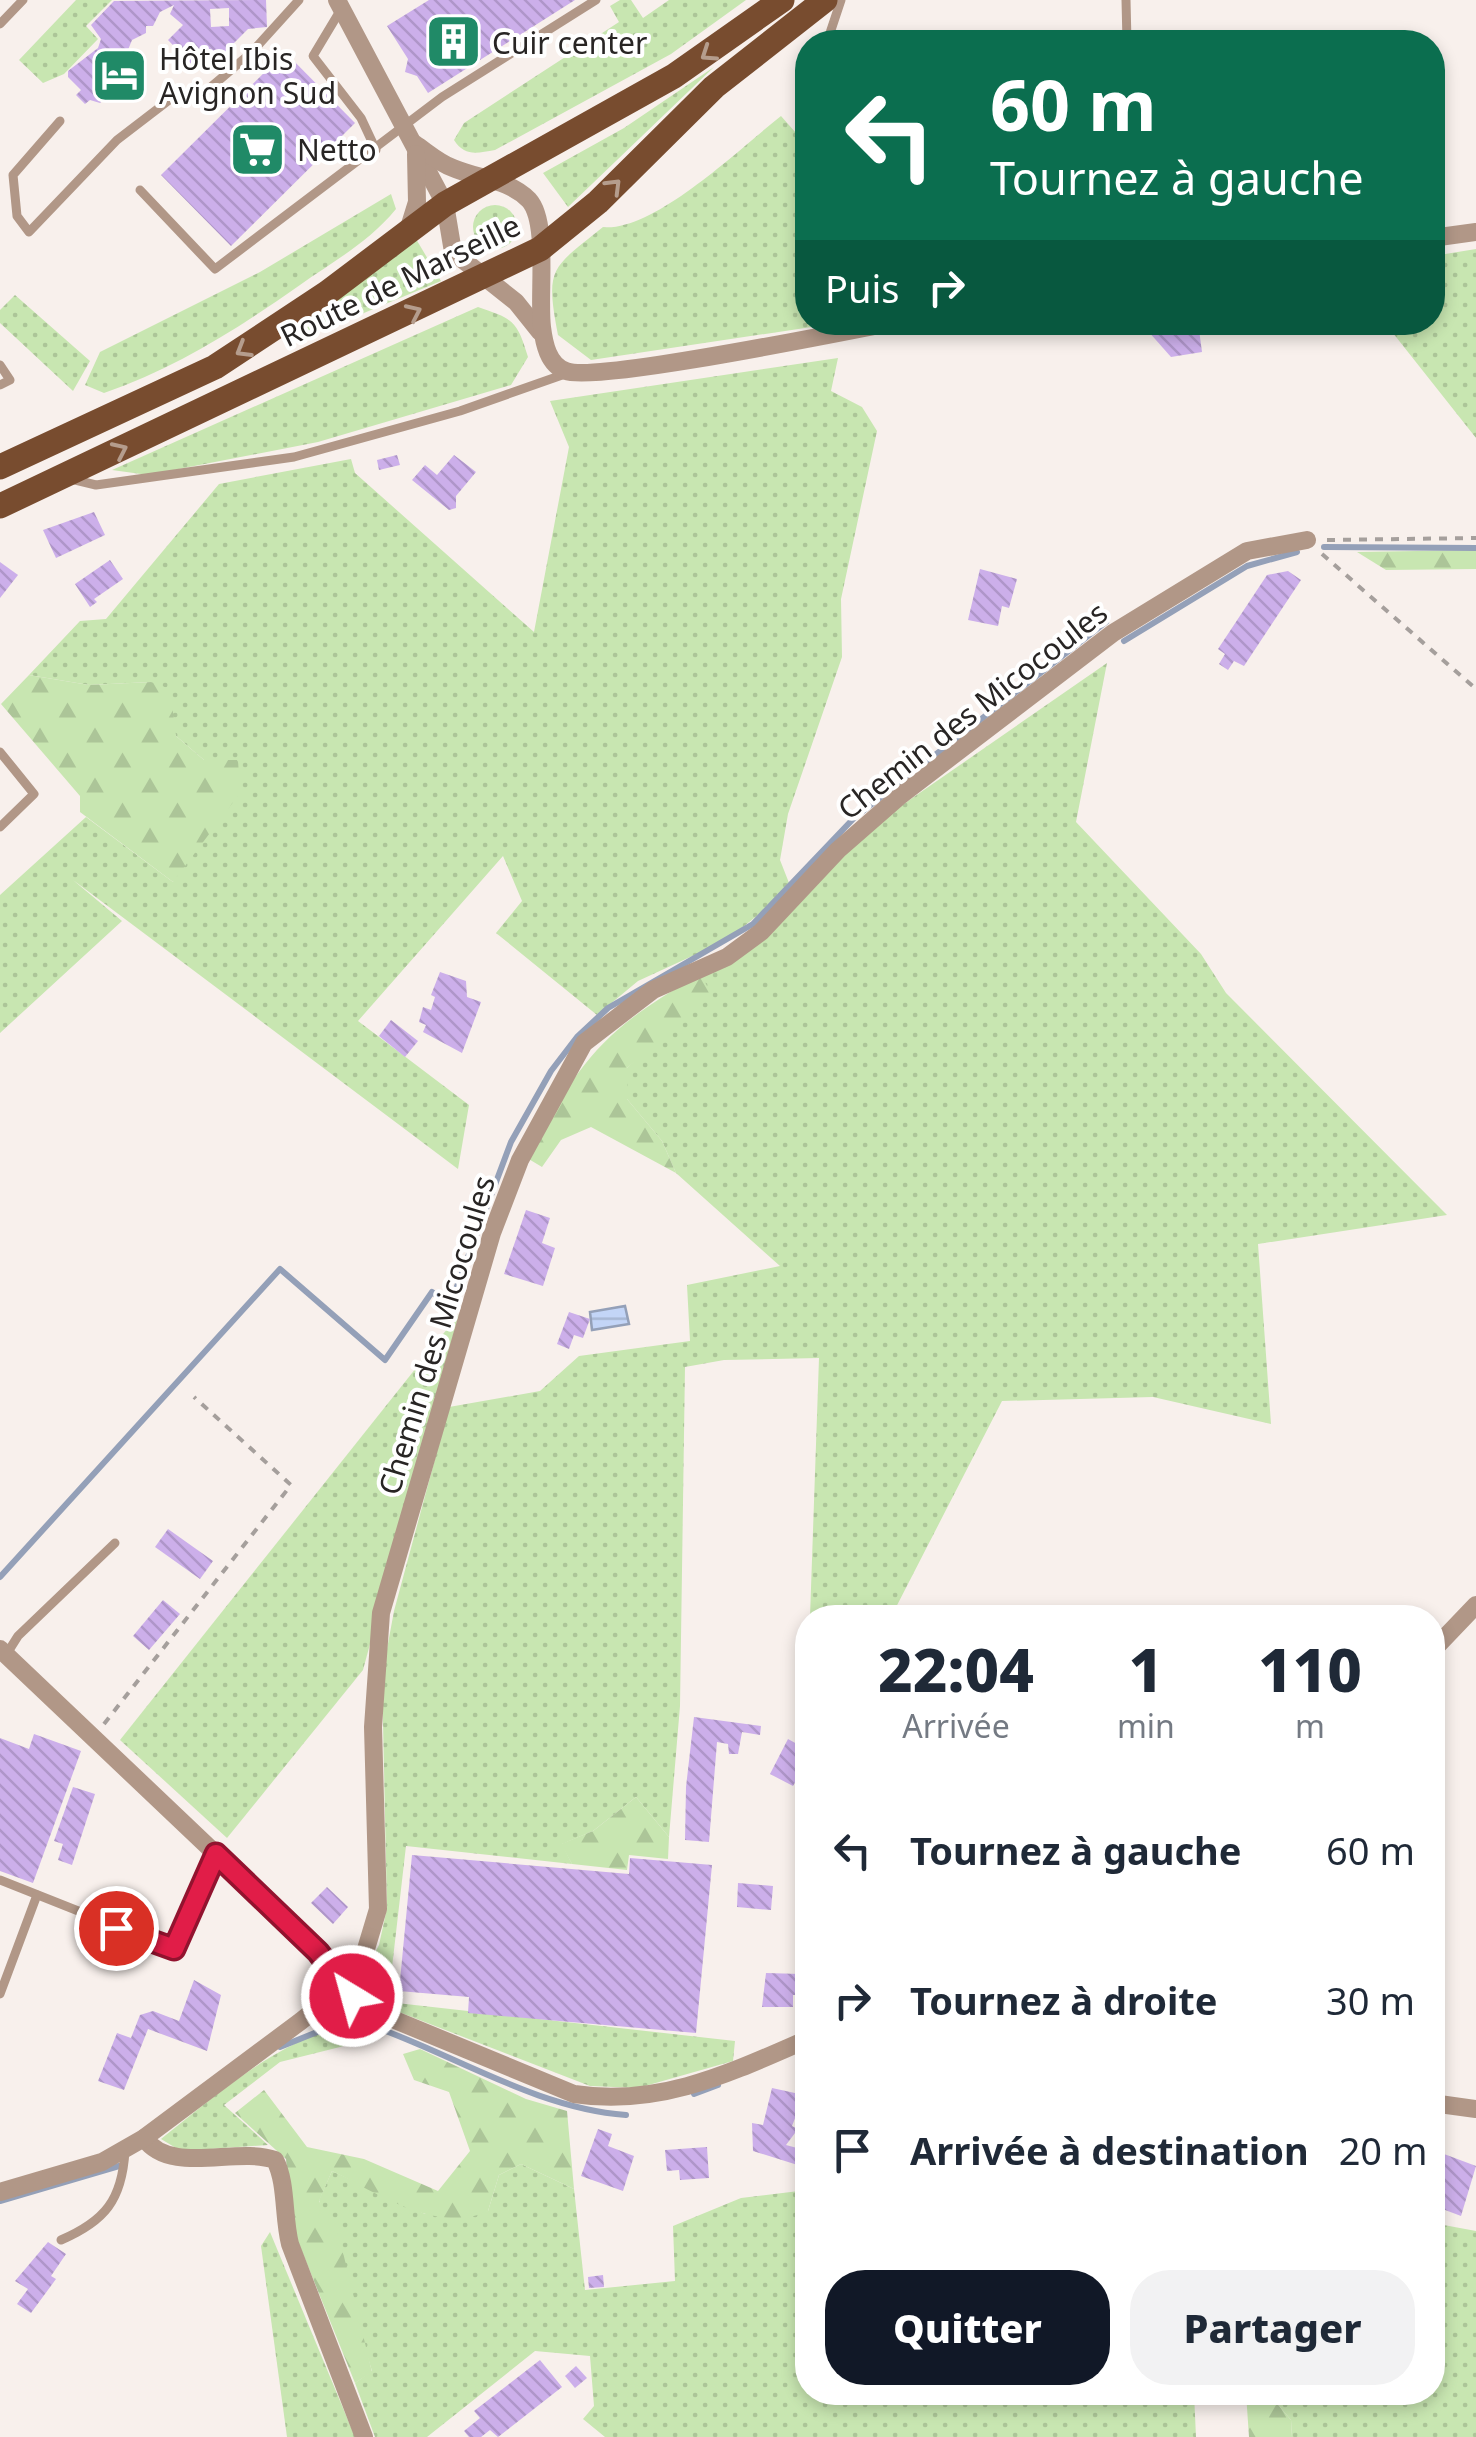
<!DOCTYPE html>
<html lang="fr">
<meta charset="utf-8">
<style>
body{margin:0;font-family:"Noto Sans",sans-serif;background:#f2f2f3;color:#1f2937;height:100vh;display:flex;flex-direction:column;font-size:38px;white-space:nowrap}
*{box-sizing:border-box;margin:0}
p{font-size:32px;color:#747a83}
.icon{flex:none;width:55px;height:55px;fill:none;stroke:currentColor;stroke-width:2;stroke-linecap:round;stroke-linejoin:round}
.map{position:relative;flex:1;overflow:hidden}
.side{position:absolute;left:795px;top:1605px;width:650px;height:800px;display:flex;flex-direction:column;background:#fff;border-radius:40px;box-shadow:0 5px 15px #0003}
.side>*{flex:none}
.banner{position:absolute;left:795px;top:30px;width:650px;height:305px;border-radius:40px;box-shadow:0 5px 15px #0003;background:#0b6e4f;color:#fff;overflow:hidden}
.pin{position:absolute;display:grid;place-items:center;width:85px;height:85px;color:#fff;margin:-42px;border:5px solid #fff;border-radius:50%;box-shadow:0 2px 10px #0007}
.me{position:absolute;width:110px;margin:-55px;rotate:323deg;stroke-linejoin:round;filter:drop-shadow(0 0 8px #0008)}
.turn{display:flex;align-items:center;gap:35px;height:210px;padding:0 30px;font-size:45px}
.turn .icon{width:130px;height:130px;stroke-width:2.5}
.turn b{display:block;font-size:70px;line-height:85px}
.then{display:flex;align-items:center;height:95px;padding:0 30px;background:#0003;gap:20px;font-size:38px}
.eta{display:flex;justify-content:space-evenly;align-items:center;height:170px;text-align:center}
.eta b{font-size:60px;font-weight:800;line-height:70px}
.primary-button{display:flex;gap:20px;margin-top:auto;padding:20px 30px}
.primary-button a{flex:1;height:115px;border-radius:40px;background:#111827;color:#fff;font-size:40px;font-weight:800;line-height:115px;text-align:center}
.primary-button a+a{background:#f2f2f3;color:#1f2937}
ul{padding:0;list-style:none}
li{display:flex;align-items:center;gap:30px;height:150px;padding:0 30px}
li div{flex:1}
li b{display:block;font-size:38px}
li em{font-style:normal}
.map>svg:first-child{display:block}
.grass{fill:url(#grass-dots)}
.forest{fill:url(#forest-firs)}
.water{fill:url(#water-rules);stroke:#94a0b8;stroke-width:2.5}
.lines{fill:none;stroke-linecap:round;stroke-linejoin:round}
.stream{stroke:#94a0b8;stroke-width:6}
.building{fill:url(#building-back-hatch);fill-rule:evenodd}
.path{stroke:#a59f9c;stroke-width:4;stroke-dasharray:8 8;stroke-linecap:butt}
.lane{stroke:#b19787;stroke-width:9}
.street{stroke:#b19787;stroke-width:18}
.primary{stroke:#784c2f;stroke-width:25}
.oneway{stroke:#b59d8d}
.route-casing{stroke:#92132f;stroke-width:25}
.route{stroke:#e11d48;stroke-width:18}
.labels{text-anchor:middle;dominant-baseline:central;stroke-width:8;stroke-linejoin:round;paint-order:stroke}
.poi-label{font-size:30px;fill:#282524;stroke:#fff;text-anchor:start}
.street-label{font-size:30px;fill:#282524;stroke:#fff}
</style>
<div class="map">
<svg width="1476" height="2437" viewBox="0 0 1476 2437">
<defs>
<pattern id="grass-dots" width="8" height="8" patternUnits="userSpaceOnUse" patternTransform="scale(2.5)"><rect width="8" height="8" fill="#c8e6b1"/><path d="M2 2h.1M6 6h.1" fill="none" stroke="#acc598" stroke-width="1.8" stroke-linecap="round"/></pattern>
<pattern id="forest-firs" width="22" height="20" patternUnits="userSpaceOnUse" patternTransform="scale(2.5)"><rect width="22" height="20" fill="#c8e6b1"/><path d="M5 1l3.5 6h-7zM16 11l3.5 6h-7z" fill="#acc598"/></pattern>
<pattern id="water-rules" width="6" height="5" patternUnits="userSpaceOnUse" patternTransform="scale(2.5)"><rect width="6" height="5" fill="#c3d5f7"/><path d="M0 2.5h6" fill="none" stroke="#a8b7d4"/></pattern>
<pattern id="building-back-hatch" width="6" height="6" patternUnits="userSpaceOnUse" patternTransform="scale(2.5)"><rect width="6" height="6" fill="#ccafea"/><path d="M-1 5l2 2M0 0l6 6M5-1l2 2" fill="none" stroke="#af96c9"/></pattern>
</defs>
<rect width="100%" height="100%" fill="#f8f0ec"/>
<g class="grass">
<path d="M76,0H112L86,26L98,39L64,74L43,83L19,60Z"/>
<path d="M620,0H631L643,18L669,0H746L671,54L495,150C477,153 465,157 454,140L464,123L619,22L610,6Z"/>
<path d="M714,67L568,207L543,173L624,128Z"/>
<path d="M781,116L796,133L807,130L808,322L838,323L591,360L558,335C545,267 551,269 603,227C654,232 740,148 781,116Z"/>
<path d="M391,194L396,209C368,243 335,260 300,285C237,329 176,368 104,393L85,385L100,352L260,272Z"/>
<circle cx="495" cy="227" r="22"/>
<path d="M416,239L441,281L306,337L301,325Z"/>
<path d="M1476,249V438L1385,323L1432,322L1433,256Z"/>
<path d="M15,295L90,361L73,391L0,323V310Z"/>
<path d="M478,307C513,319 517,320 528,357L511,385L318,442L148,475L112,470Z"/>
<path d="M838,358L831,391L862,407L877,431L841,599L842,657L788,814L780,860L791,888L727,940L638,981L597,1015L496,933L522,901L503,856L358,1021L469,1105L458,1169L73,880L122,921L0,1033V895L86,817L173,882L204,760L176,736L151,682L89,685L29,675L80,621L106,619L219,484L351,459L355,473L534,632L569,447L550,401Z"/>
<path d="M1107,663L1076,822L1201,954L1226,993L1447,1215L1258,1244L1271,1424L1153,1397L1002,1401L891,1617H810L819,1358L724,1360L685,1367L680,1706L669,1837L636,1797L593,1831L562,1844L572,1864L406,1846L388,2002L735,2041L733,2061L638,2088L590,2086L386,2007L358,1985L379,1945L387,1908L382,1676L394,1611L449,1407L540,1391L579,1356L690,1341L687,1285L780,1266L676,1173L662,1141L627,1099V1068L659,1037L701,974L872,826Z"/>
<path d="M459,1314L363,1670L227,1838L120,1740Z"/>
<path d="M352,2023L348,2045L280,2062L224,2105L268,2145L181,2151L161,2139C219,2093 279,2039 352,2023Z"/>
<path d="M521,2164L574,2189L585,2290L675,2281L673,2226L741,2198L807,2190L808,2392L1194,2393L1196,2437H605L583,2419L594,2406L590,2356L535,2351L427,2437H375L355,2383L372,2371L319,2200L332,2171L425,2214L488,2211L499,2175Z"/>
<path d="M1433,2223L1476,2231V2437H1292L1291,2420L1268,2393L1432,2392Z"/>
<path d="M270,2232L355,2437H287L261,2246Z"/>
</g>
<g class="forest">
<path d="M1476,550V569L1386,570L1357,552Z"/>
<path d="M29,675L89,685L151,682L170,689L176,736L204,760H238L240,793L173,882L80,812V796L1,704Z"/>
<path d="M701,974L712,996L627,1068V1099L662,1141L676,1173L591,1127L561,1140L542,1167L527,1158C581,1059 602,1030 701,974Z"/>
<path d="M636,1797L669,1837L668,1859L629,1855L627,1870L572,1864L561,1844L593,1831Z"/>
<path d="M420,2049L526,2099L567,2111L574,2189L521,2164L499,2175L488,2211C437,2235 378,2193 332,2171L319,2201L339,2236L372,2372L355,2383L291,2224L286,2159L235,2113L264,2090L307,2147L364,2159L438,2191L470,2151L449,2092L414,2080L403,2054Z"/>
<path d="M1246,2393H1268L1291,2420L1292,2437H1249Z"/>
</g>
<path class="water" d="M625,1306L629,1324L592,1330L590,1312Z"/>
<g class="lines">
<g class="stream">
<path d="M1324,547L1476,548"/>
<path d="M1124,641L1247,566L1297,552"/>
<path d="M0,1577L280,1269L385,1360L432,1292L450,1305L511,1142L551,1071L577,1037L608,1008L753,924L854,818L1106,622"/>
<path d="M280,2047L342,2022L364,2023C451,2052 533,2108 626,2115"/>
<path d="M694,2094L718,2085"/>
<path d="M0,2201L119,2166"/>
</g>
</g>
<g class="building">
<path d="M266,0L267,27L248,29L231,46L229,54L210,53L195,68L168,40L183,25L170,14L174,5L160,12L153,26H146V33L132,40L128,50L139,61L130,74L100,103L90,100L85,104L76,95L81,90L68,77V71L98,48L101,39L91,25L114,1ZM229,8V26L211,27L210,9Z"/>
<path d="M429,0H575L428,93L417,76L405,72L408,59L387,26Z"/>
<path d="M285,52L355,123L231,246L161,175Z"/>
<path d="M1140,322H1198L1202,352L1171,357Z"/>
<path d="M397,455L400,465L379,470L377,460Z"/>
<path d="M454,455L476,472L456,496V508L449,510L412,480L425,465L437,475Z"/>
<path d="M94,512L105,535L56,558L43,530Z"/>
<path d="M110,560L123,579L94,599L97,602L90,607L75,584Z"/>
<path d="M0,562L18,575L0,598Z"/>
<path d="M980,569L1017,579L1009,608L1002,606L998,626L968,620Z"/>
<path d="M1288,571L1301,580L1244,666L1234,661L1228,670L1219,664L1225,654L1218,649L1267,575Z"/>
<path d="M440,972L466,981L467,997L481,1002L462,1053L423,1032L426,1025L419,1022L423,1007L431,1010L435,997L431,995Z"/>
<path d="M391,1020L418,1041L405,1057L379,1036Z"/>
<path d="M526,1210L550,1218L542,1243L555,1248L543,1286L504,1274Z"/>
<path d="M569,1312L590,1319L583,1338L574,1335L569,1349L557,1344Z"/>
<path d="M168,1529L213,1561L200,1579L155,1547Z"/>
<path d="M163,1600L180,1614L149,1650L133,1636Z"/>
<path d="M694,1717L761,1726L760,1735L742,1732L738,1754H729L728,1744L717,1742L709,1842L685,1840L686,1787Z"/>
<path d="M34,1734L81,1751L33,1883L0,1871V1738L29,1749Z"/>
<path d="M788,1739L808,1750V1759L793,1786L770,1774Z"/>
<path d="M73,1787L95,1794L72,1865L58,1860L63,1844L54,1841Z"/>
<path d="M412,1855L629,1874L630,1858L712,1865L696,2033L468,2013L469,1997L399,1991Z"/>
<path d="M738,1883L773,1886L771,1910L737,1907Z"/>
<path d="M327,1887L348,1907L333,1924L311,1903Z"/>
<path d="M766,1973L801,1974L800,1995H793V2007H762Z"/>
<path d="M194,1980L221,1995L207,2051L148,2029L124,2090L98,2081L117,2033L131,2038L140,2015L153,2011L179,2021Z"/>
<path d="M772,2088L804,2095L792,2126L798,2129L786,2145L808,2151L804,2167L753,2151L752,2123L763,2125Z"/>
<path d="M598,2129L612,2134L608,2146L634,2156L623,2191L581,2176Z"/>
<path d="M707,2147L709,2178L680,2180L679,2170L667,2171L665,2150Z"/>
<path d="M1444,2154L1476,2166L1461,2216L1432,2205Z"/>
<path d="M48,2242L66,2254L51,2276L56,2279L31,2313L17,2304L28,2289L15,2281Z"/>
<path d="M603,2275L604,2287L589,2288L588,2277Z"/>
<path d="M540,2360L562,2387L498,2437L490,2430L481,2437H469L464,2431L480,2418L474,2411Z"/>
<path d="M576,2366L587,2378L575,2388L565,2376Z"/>
</g>
<g class="lines">
<g class="path">
<path d="M1327,540L1476,538"/>
<path d="M1322,554L1476,689"/>
<path d="M104,1724L291,1485L194,1397"/>
</g>
<g class="lane">
<path d="M1126,0L1127,42"/>
<path d="M340,11L313,56L361,118L376,150"/>
<path d="M0,24L23,0"/>
<path d="M827,42L841,0"/>
<path d="M60,121L13,175L17,216L29,232L117,140L177,94L205,92L251,53L299,0"/>
<path d="M140,190L215,269L442,97L596,0"/>
<path d="M0,365L10,380L0,385"/>
<path d="M71,479L96,485L294,457L460,411L565,374"/>
<path d="M0,752L34,794L0,827"/>
<path d="M6,1655L18,1636L115,1543"/>
<path d="M0,1880L174,1949L216,1854"/>
<path d="M0,1994L37,1895"/>
<path d="M61,2240C105,2221 122,2200 125,2151"/>
</g>
<g class="street">
<path d="M337,0L445,204L453,252L516,302L540,332"/>
<path d="M415,144C427,152 439,163 453,168C478,179 509,179 529,200C549,222 538,295 542,327C544,343 548,365 566,371C595,383 847,331 895,322"/>
<path d="M408,231L417,202L416,154"/>
<path d="M1432,238L1476,232"/>
<path d="M0,1649L318,1951L352,1996L378,2013L574,2094C660,2107 730,2073 808,2039"/>
<path d="M1432,1651L1476,1605"/>
<path d="M1432,2103L1476,2109"/>
<path d="M144,2138C171,2176 236,2146 275,2160C287,2183 283,2217 290,2244L364,2437"/>
<path d="M0,2192L102,2162L144,2138L301,2021L343,1987L363,1959L378,1909L373,1727L381,1613L492,1233L520,1160L584,1043L653,990L727,957L761,932L838,850L901,795L1113,633L1247,551L1307,540"/>
</g>
<g class="primary">
<path d="M0,467L215,367L327,293L445,204L674,76L782,0"/>
<path d="M0,506L540,249L598,202L714,87L825,0"/>
</g>
</g>
<defs><path id="oneway-chevron" d="M-2-3.5L2.5 0L-2 3.5" fill="none" stroke-width="1.6" stroke-linecap="round" stroke-linejoin="round" transform="scale(2.5)"/></defs>
<g class="oneway">
<use href="#oneway-chevron" transform="translate(708 54) rotate(146)"/>
<use href="#oneway-chevron" transform="translate(614 186) rotate(-45)"/>
<use href="#oneway-chevron" transform="translate(414 312) rotate(-25)"/>
<use href="#oneway-chevron" transform="translate(243 350) rotate(149)"/>
<use href="#oneway-chevron" transform="translate(120 450) rotate(-25)"/>
</g>
<g class="lines">
<defs>
<path id="route" d="M116,1928L174,1949L216,1854L318,1952L352,1996"/>
</defs>
<use href="#route" class="route-casing"/>
<use href="#route" class="route"/>
</g>
<defs>
<symbol id="building-square" viewBox="-11 -11 22 22"><rect x="-9" y="-9" width="18" height="18" rx="4" fill="#208a67" stroke="#fff"/><path d="M-4-6H4V6H1V3H-1V6H-4ZM-2.5-4.3h1.7v1.8h-1.7ZM.8-4.3h1.7v1.8H.8ZM-2.5-1h1.7V.8h-1.7ZM.8-1h1.7V.8H.8Z" fill="#fff"/></symbol>
<symbol id="hotel-square" viewBox="-11 -11 22 22"><rect x="-9" y="-9" width="18" height="18" rx="4" fill="#208a67" stroke="#fff"/><path d="M-6-4.5h1.5V1H6V5H4.5V3h-9V5H-6ZM-4 0a1.8 1.8 0 1 1 3.6 0ZM.5 0V-2.5h3Q6-2.5 6 0Z" fill="#fff"/></symbol>
<symbol id="supermarket-square" viewBox="-11 -11 22 22"><rect x="-9" y="-9" width="18" height="18" rx="4" fill="#208a67" stroke="#fff"/><path d="M-6-5.5h2.5l.6 2H6L4.5 2H-2.5L-4.4-4H-6ZM-1.5 3.2a1.3 1.3 0 1 0 .1 0ZM3 3.2a1.3 1.3 0 1 0 .1 0Z" fill="#fff"/></symbol>
</defs>
<g fill-rule="evenodd">
<use href="#building-square" x="422" y="10" width="63" height="63"/>
<use href="#hotel-square" x="88" y="44" width="63" height="63"/>
<use href="#supermarket-square" x="226" y="118" width="63" height="63"/>
</g>
<g class="labels">
<g class="poi-label">
<text x="492" y="42">Cuir center</text>
<text x="159" y="58">Hôtel Ibis<tspan x="159" dy="34">Avignon Sud</tspan></text>
<text x="297" y="149">Netto</text>
</g>
<g class="street-label">
<text transform="translate(400 280) rotate(-26)">Route de Marseille</text>
<text transform="translate(972 710) rotate(-38)">Chemin des Micocoules</text>
<text transform="translate(436 1335) rotate(-73)">Chemin des Micocoules</text>
</g>
</g>
</svg>
<div class="pin" style="left:116px;top:1928px;background:#d93025"><svg class="icon" aria-label="arrive" viewBox="0 0 24 24"><path d="M6 21V4h12l-3 4 3 4H6"/></svg></div>
<svg class="me" style="left:352px;top:1996px" viewBox="-20 -20 40 40"><circle r="17" fill="#e11d48" stroke="#fff" stroke-width="3"/><path d="M0-11L8 9 0 5-8 9z" fill="#fff"/></svg>
<div class="banner">
<div class="turn"><svg class="icon" aria-label="left" viewBox="0 0 24 24"><path d="M17 20v-9H6M10 6l-5 5 5 5"/></svg><div><b>60 m</b>Tournez à gauche</div></div>
<div class="then">Puis<svg class="icon" aria-label="right" viewBox="0 0 24 24"><path d="M7 20v-9h11M14 6l5 5-5 5"/></svg></div>
</div>
<section class="side">
<div class="eta">
<div><b>22:04</b><p>Arrivée</p></div>
<div><b>1</b><p>min</p></div>
<div><b>110</b><p>m</p></div>
</div>
<ul>
<li><svg class="icon" aria-label="left" viewBox="0 0 24 24"><path d="M17 20v-9H6M10 6l-5 5 5 5"/></svg><div><b>Tournez à gauche</b></div><em>60 m</em></li>
<li><svg class="icon" aria-label="right" viewBox="0 0 24 24"><path d="M7 20v-9h11M14 6l5 5-5 5"/></svg><div><b>Tournez à droite</b></div><em>30 m</em></li>
<li><svg class="icon" aria-label="arrive" viewBox="0 0 24 24"><path d="M6 21V4h12l-3 4 3 4H6"/></svg><div><b>Arrivée à destination</b></div><em>20 m</em></li>
</ul>
<div class="primary-button"><a>Quitter</a><a>Partager</a></div>
</section>
</div>
